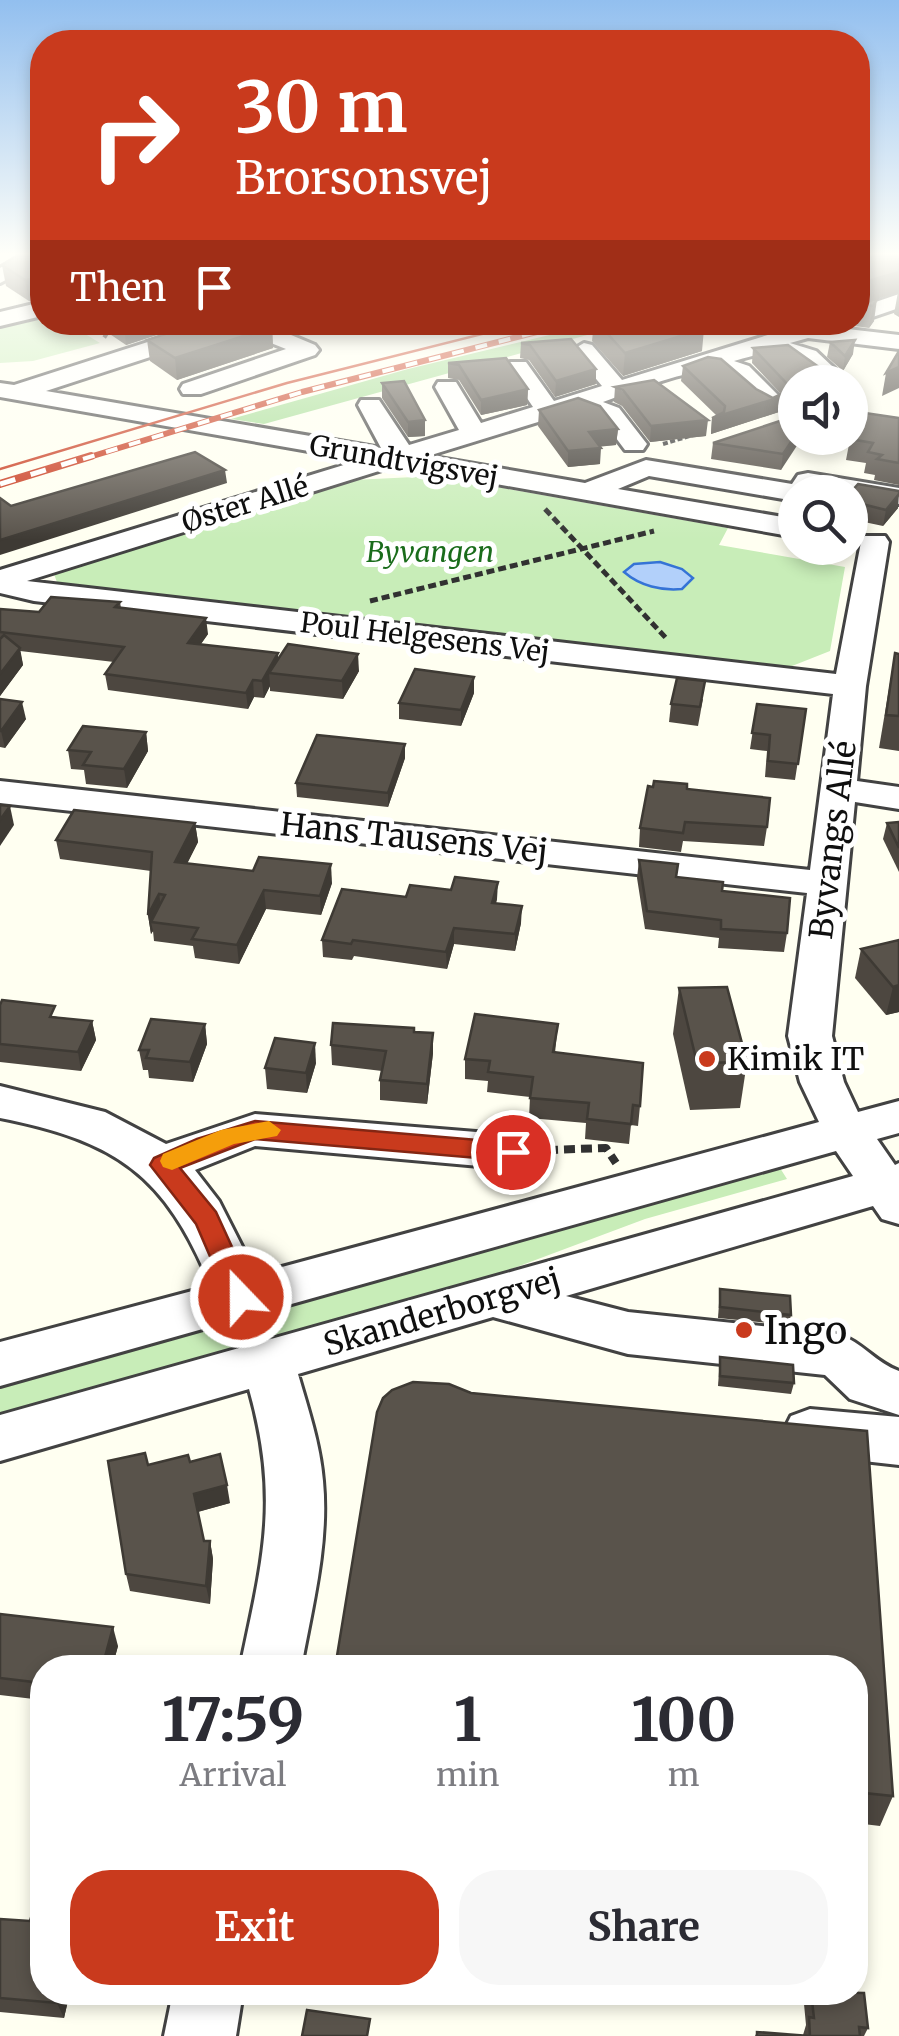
<!DOCTYPE html>
<meta charset="utf-8">
<style>
body{margin:0;font-family:Merriweather,serif;background:#f7f7f7;color:#2b2b33;height:100vh;display:flex;flex-direction:column;font-size:38px;white-space:nowrap}
*{box-sizing:border-box;margin:0}
p{font-size:32px;color:#7c7c81}
.icon{flex:none;width:55px;height:55px;fill:none;stroke:currentColor;stroke-width:2;stroke-linecap:round;stroke-linejoin:round}
.map{position:relative;flex:1;overflow:hidden}
.details{position:absolute;left:30px;top:1655px;width:838px;height:350px;display:flex;flex-direction:column;background:#fff;border-radius:40px;box-shadow:0 5px 15px #0003}
.details>*{flex:none}
.guide{position:absolute;left:30px;top:30px;width:840px;height:305px;border-radius:40px;box-shadow:0 5px 15px #0003;background:#c93a1d;color:#fff;overflow:hidden}
.tools{position:absolute;left:778px;top:365px;display:grid;gap:20px}
.tools a{display:grid;place-items:center;width:90px;height:90px;border-radius:50%;background:#fff;box-shadow:0 5px 15px #0003;font-size:50px}
.pin{position:absolute;display:grid;place-items:center;width:85px;height:85px;color:#fff;margin:-42px;border:5px solid #fff;border-radius:50%;box-shadow:0 2px 10px #0007}
.me{position:absolute;width:110px;margin:-55px;rotate:338deg;stroke-linejoin:round;filter:drop-shadow(0 0 8px #0008)}
.turn{display:flex;align-items:center;gap:35px;height:210px;padding:0 40px;font-size:45px}
.turn .icon{width:130px;height:130px;stroke-width:2.5}
.turn b{display:block;font-size:70px;line-height:85px}
.then{display:flex;align-items:center;height:95px;padding:0 40px;background:#0003;gap:20px;font-size:38px}
.eta{display:flex;justify-content:space-evenly;align-items:center;height:170px;text-align:center}
.eta b{font-size:60px;font-weight:700;line-height:70px}
.action{display:flex;gap:20px;margin-top:auto;padding:20px 40px}
.action a{flex:1;height:115px;border-radius:40px;background:#c93a1d;color:#fff;font-size:40px;font-weight:700;line-height:115px;text-align:center}
.action a+a{background:#f7f7f7;color:#2b2b33}
.map>svg:first-child{display:block}
.green{fill:#c8edb8}
.forest{fill:#a7de96}
.water{fill:#b2d0fa;stroke:#3573d6;stroke-width:2.5}
.lines{fill:none;stroke-linecap:round;stroke-linejoin:round}
.minor-casing{stroke:#424242;stroke-width:6}
.path-far2{stroke:#313131;stroke-width:4;stroke-dasharray:5 2.5;stroke-linecap:butt}
.path-far1{stroke:#313131;stroke-width:5;stroke-dasharray:8 4;stroke-linecap:butt}
.path{stroke:#313131;stroke-width:8;stroke-dasharray:11 6;stroke-linecap:butt}
.minor{fill:#fff;fill-rule:evenodd}
.tram{stroke:#c93a1d;stroke-width:2.5}
.rail-far1-casing{stroke:#c93a1d;stroke-width:6}
.rail-casing{stroke:#c93a1d;stroke-width:8}
.rail-far1{stroke:#fff;stroke-width:4;stroke-dasharray:12;stroke-linecap:butt}
.rail{stroke:#fff;stroke-width:5;stroke-dasharray:16;stroke-linecap:butt}
.wall{fill:#4d4740}
.shaded-wall{fill:#3e3a34}
.building{fill:#59534b;stroke:#3e3a34;stroke-width:2.5}
.route{fill:#c93a1d;stroke:#832613;stroke-width:2.5}
.slow{fill:#f59e0b}
.poi-dot{fill:#c93a1d;stroke:#fff;stroke-width:4}
.labels{text-anchor:middle;dominant-baseline:central;stroke-width:10;stroke-linejoin:round;paint-order:stroke}
.far-street-label{font-size:28px;fill:#0f0f0f;stroke:#fff}
.far-park-label{font-size:28px;font-style:italic;fill:#1a6c1b;stroke:#fff}
.street-label{font-size:32px;fill:#0f0f0f;stroke:#fff}
.poi-label{font-size:32px;fill:#0f0f0f;stroke:#fff;text-anchor:start}
.near-poi-label{font-size:38px;fill:#0f0f0f;stroke:#fff;text-anchor:start}
</style>
<div class="map">
<svg width="899" height="2036" viewBox="0 0 899 2036">
<rect width="100%" height="100%" fill="#fffff1"/>
<g class="green">
<path d="M42,319V322L67,323L100,343L33,361L0,363V328Z"/>
<path d="M435,476L728,528L719,545L845,567L830,651L787,668L58,585L54,574L353,480Z"/>
<path d="M780,1168L787,1179L645,1219L487,1278L0,1416V1385Z"/>
</g>
<path class="forest" d="M599,323H631L264,424L231,419L408,369Z"/>
<path class="water" d="M660,562L682,569L693,578L682,589C662,591 640,586 624,572L634,564Z"/>
<g class="lines">
<defs>
<g id="minor">
<path d="M23,254H42V261L0,283V268Z"/>
<path d="M899,294V308L858,322V308Z"/>
<path d="M42,302V316L0,326V312Z"/>
<path d="M210,322H260L315,345L319,350L315,355L201,394H183L180,389L183,384L286,349L236,329L46,391L381,448L358,405L361,400H379L409,445L459,430L435,387L438,382H456L481,423L533,407L506,367L510,362H526L554,401L602,386L572,350L584,343L592,345L622,380L810,322H846L839,328L899,335V349L808,338L790,343L816,351L849,382H823C789,352 778,347 734,361L749,366L781,398L784,403L772,410C753,406 747,384 731,375C703,360 633,392 603,402L619,408L647,444L643,450H625L601,418L577,410L428,456L585,483L646,460L792,484L798,475L808,473L899,488V504L850,496V492H795V501L649,476L618,489L795,519V537L395,466L27,581L836,674L861,542L865,536H885L889,542L866,686L857,781L899,787V809L855,802L832,1036L844,1082L858,1112L899,1101V1133L877,1139L895,1165L899,1163V1224L882,1219L873,1206L566,1296L628,1312L838,1334C862,1342 876,1363 899,1371V1415L850,1399L825,1375L628,1354L493,1317L298,1374C308,1409 320,1444 323,1481C329,1544 312,1607 301,1668H240C263,1559 280,1499 249,1389L0,1461V1415L853,1176L836,1151L0,1386V1342L211,1286C165,1174 116,1141 0,1118V1086L105,1112L166,1144L255,1114L513,1135L529,1140L536,1152L529,1164L513,1169L255,1146L195,1170L219,1201L256,1274L819,1122L800,1082L788,1036L807,893L0,803V781L810,870L833,694L34,601L0,593V570L360,460L0,397V383L14,385Z"/>
<path d="M810,1409L899,1417V1465L810,1455L791,1448L783,1432L791,1416Z"/>
<path d="M173,1992H243L236,2036H164Z"/>
</g>
</defs>
<use href="#minor" class="minor-casing"/>
<g class="path-far2">
<path d="M85,322L107,337"/>
<path d="M663,444L693,435"/>
</g>
<g class="path-far1">
<path d="M545,509L666,638"/>
<path d="M370,601L654,531"/>
</g>
<path class="path" d="M547,1150L606,1148L616,1163"/>
<use href="#minor" class="minor"/>
<g class="tram">
<path d="M858,257L875,254"/>
<path d="M0,469L287,383L530,322"/>
</g>
<defs>
<path id="rail-far1" d="M83,459L302,392L576,322"/>
<path id="rail" d="M0,484L91,456"/>
</defs>
<use href="#rail-far1" class="rail-far1-casing"/>
<use href="#rail" class="rail-casing"/>
<use href="#rail-far1" class="rail-far1"/>
<use href="#rail" class="rail"/>
</g>
<g class="wall">
<path d="M42,254V299L29,301L6,286L2,265Z"/>
<path d="M899,254V317L894,314L898,292L875,299L874,321L869,328L848,325L847,322H858V262Z"/>
<path d="M92,322H196L126,345Z"/>
<path d="M594,322H698L702,351L623,376L592,341Z"/>
<path d="M272,327L273,348L177,380L150,361L147,340Z"/>
<path d="M571,339L596,369V384L555,397L529,360L520,358L521,343Z"/>
<path d="M830,342L853,354L843,371L827,357Z"/>
<path d="M753,348L795,382V438L781,470L711,459L713,443L793,417L782,411L711,434L712,418L717,416L681,381L683,366L756,389L773,398L781,394L752,363Z"/>
<path d="M506,358L528,389L527,405L481,415L459,380L448,378V363Z"/>
<path d="M382,383L425,420V436L408,437L382,398Z"/>
<path d="M615,387L706,436L650,442L622,406L614,402Z"/>
<path d="M539,410L618,429L616,445L600,446V464L568,467L538,426Z"/>
<path d="M899,418V485L874,480L875,475L864,473L866,463L846,460L850,439Z"/>
<path d="M850,493L898,508L883,526L850,519Z"/>
<path d="M120,602L121,608L208,634L201,644L278,653V659L359,671L343,699L270,691V686L264,698L254,697L248,709L108,690L105,674L114,662L20,651L23,665L0,696V609L39,612Z"/>
<path d="M895,653L899,654V751L879,748Z"/>
<path d="M474,693L461,726L399,719V703Z"/>
<path d="M0,699L26,719L5,748L0,747Z"/>
<path d="M703,699L698,726L669,722L671,704Z"/>
<path d="M757,704L806,709L795,780L765,777L767,751L750,749Z"/>
<path d="M146,732L148,751L127,788L86,784L84,770L71,769L68,750Z"/>
<path d="M405,744V758L388,807L297,797L296,783Z"/>
<path d="M687,789L767,827L764,846L683,841L681,852L639,847L640,828Z"/>
<path d="M899,822V872L883,839L887,823Z"/>
<path d="M195,823L198,842L187,864L332,883L321,915L266,909L239,964L195,958L193,946L154,941L153,931L151,934L148,915L151,871L60,859L56,840Z"/>
<path d="M639,860L677,877L722,891L787,933L784,952L718,948L719,938L645,929L637,878Z"/>
<path d="M406,897L497,899L496,903L521,923L515,951L454,944L447,969L354,956L352,960L323,957L322,940Z"/>
<path d="M899,940V1012L886,1015L855,978L861,949Z"/>
<path d="M679,988L747,1062L740,1108L690,1110L673,1034Z"/>
<path d="M0,1005L58,1017L92,1021L96,1040L81,1071L0,1062Z"/>
<path d="M205,1024L207,1044L193,1082L149,1078L148,1070H143L139,1050Z"/>
<path d="M558,1024L555,1053L640,1106L638,1126L631,1125L629,1144L585,1139L586,1123L529,1118L530,1097L487,1092L488,1081L465,1079V1059Z"/>
<path d="M414,1032L433,1053L427,1104L380,1100V1080L382,1071L332,1065L331,1045Z"/>
<path d="M316,1063L307,1093L267,1089L265,1068Z"/>
<path d="M720,1289L791,1315L789,1325L718,1318Z"/>
<path d="M720,1357L794,1383L791,1394L718,1386Z"/>
<path d="M413,1382L449,1384L471,1393L867,1431L893,1796L880,1826L855,1823V1668H335L377,1412L383,1398L392,1390Z"/>
<path d="M190,1462L230,1503L198,1512L204,1541H210L213,1559L210,1604L130,1591L126,1574L148,1465Z"/>
<path d="M0,1614L118,1646L112,1668H42V1700L0,1695Z"/>
<path d="M0,1919L30,1921L42,1992H70L64,2018L0,2012Z"/>
<path d="M809,1992H855L868,2028L864,2036H755L757,2032L803,2035L806,2025L804,2004Z"/>
</g>
<g class="shaded-wall">
<path d="M899,272V292L860,304L858,284Z"/>
<path d="M41,278L42,299L29,301L25,280Z"/>
<path d="M877,299L874,321L869,328L873,306Z"/>
<path d="M124,322H196L126,345Z"/>
<path d="M272,327L273,348L177,380L175,358Z"/>
<path d="M704,329L702,351L623,376L625,353Z"/>
<path d="M855,340L853,354L843,371L845,356Z"/>
<path d="M899,367V388L882,396L886,373Z"/>
<path d="M596,369V384L555,397L556,381Z"/>
<path d="M528,389L527,405L481,415V400Z"/>
<path d="M784,396L782,411L711,434L712,418Z"/>
<path d="M425,420V436L408,437V422Z"/>
<path d="M708,420L706,436L650,442L651,426Z"/>
<path d="M618,429L616,445L588,448L589,432Z"/>
<path d="M795,436V438H802L781,470L783,454Z"/>
<path d="M601,448L600,464L568,467V451Z"/>
<path d="M225,470L227,483L0,555V540Z"/>
<path d="M899,494L898,508L883,526L886,510Z"/>
<path d="M206,618L208,634L190,659L188,643Z"/>
<path d="M20,648L23,665L0,696V674Z"/>
<path d="M278,653L279,669L269,673L270,686L264,698L262,681Z"/>
<path d="M358,654L359,671L343,699L342,681Z"/>
<path d="M474,677V693L461,726V710Z"/>
<path d="M253,680L254,697L248,709L246,693Z"/>
<path d="M22,702L26,719L5,748L1,731Z"/>
<path d="M146,732L148,751L127,788L124,769Z"/>
<path d="M405,744V758L388,807V793Z"/>
<path d="M10,806L14,825L0,846V820Z"/>
<path d="M195,823L198,842L178,881L175,862Z"/>
<path d="M331,864L332,883L321,915L320,896Z"/>
<path d="M498,882L497,899L491,919L492,903Z"/>
<path d="M264,890L266,909L239,964L237,945Z"/>
<path d="M159,894L162,913L151,922L153,931L151,934L148,915Z"/>
<path d="M522,906L521,923L515,951V934Z"/>
<path d="M454,928V944L447,969L446,952Z"/>
<path d="M899,985V1012L886,1015L893,987Z"/>
<path d="M92,1021L96,1040L81,1071L78,1052Z"/>
<path d="M205,1024L207,1044L193,1082L190,1062Z"/>
<path d="M433,1033V1053L427,1104V1084Z"/>
<path d="M315,1043L316,1063L307,1093L306,1073Z"/>
<path d="M227,1485L230,1503L197,1512L194,1494Z"/>
<path d="M210,1541L213,1559L210,1604L206,1586Z"/>
<path d="M113,1627L118,1646L112,1668H102Z"/>
<path d="M59,1992H70L64,2018L57,2003Z"/>
</g>
<g class="building">
<path d="M20,254H42V291L41,278L25,280L2,265Z"/>
<path d="M878,254H899V272L858,284L859,303L877,299L873,306L858,304V262Z"/>
<path d="M201,322H261L272,327L175,358L147,340Z"/>
<path d="M597,322H698L704,329L625,353Z"/>
<path d="M571,339L596,369L556,381L530,345L521,343Z"/>
<path d="M855,340L845,356L830,342Z"/>
<path d="M788,345L823,370L836,371L828,382H795V401L784,396L712,418L724,412L725,406L683,366L708,357L721,359L756,389L773,398L788,391L789,386L753,348Z"/>
<path d="M899,351V367L886,373Z"/>
<path d="M506,358L528,389L481,400L459,365L448,363Z"/>
<path d="M654,380L708,420L651,426L623,390L615,387Z"/>
<path d="M404,381L425,420L408,422L382,383Z"/>
<path d="M578,398L600,406L618,429L589,432L601,448L568,451L539,410Z"/>
<path d="M865,413L899,418V463L877,459L882,455L868,452L873,443L850,439Z"/>
<path d="M795,416V436L783,454L713,443Z"/>
<path d="M195,452L225,470L0,540V498L11,506Z"/>
<path d="M858,484L899,491V494L886,510L850,501V493Z"/>
<path d="M51,597L120,602L115,607L206,618L188,643L278,653L262,681L253,680L246,693L105,674L124,647L0,632V609L39,612Z"/>
<path d="M4,635L20,648L0,674V639Z"/>
<path d="M288,644L358,654L342,681L269,673Z"/>
<path d="M895,653L899,654V716L886,715Z"/>
<path d="M415,669L474,677L461,710L399,703Z"/>
<path d="M677,678L705,681L700,707L671,704Z"/>
<path d="M0,699L22,702L1,731H0Z"/>
<path d="M757,704L806,709L798,764L768,761L770,735L752,733Z"/>
<path d="M83,726L146,732L124,769L83,765L91,752L68,750Z"/>
<path d="M317,735L405,744L388,793L296,783Z"/>
<path d="M654,781L687,784V789L770,798L767,827L685,822L683,833L640,828L648,786L653,787Z"/>
<path d="M0,805L10,806L0,820Z"/>
<path d="M74,810L195,823L175,862L253,871L259,857L331,864L320,896L264,890L237,945L192,939L198,928L151,922L165,895L159,894L148,915L152,852L56,840Z"/>
<path d="M899,822V848L887,823Z"/>
<path d="M639,860L678,864L676,877L723,882L722,891L790,898L787,933L721,929V920L647,911Z"/>
<path d="M455,877L498,882L492,903L522,906L515,934L454,928L446,952L353,940L351,944L322,940L342,889L406,897L410,885L451,890Z"/>
<path d="M899,940V985L893,987L861,949Z"/>
<path d="M727,987L747,1062L697,1063L679,988Z"/>
<path d="M2,1000L55,1006L50,1017L92,1021L78,1052L0,1044V1005Z"/>
<path d="M475,1014L558,1024L553,1052L643,1063L640,1106L633,1105L631,1124L587,1119L589,1103L530,1098L533,1077L488,1072L490,1061L465,1059Z"/>
<path d="M151,1019L205,1024L190,1062L146,1058L149,1050H139Z"/>
<path d="M333,1023L414,1028V1032L433,1033L427,1084L380,1080L386,1051L331,1045Z"/>
<path d="M275,1038L315,1043L306,1073L265,1068Z"/>
<path d="M720,1289L790,1296L791,1315L720,1307Z"/>
<path d="M720,1357L793,1365L794,1383L720,1376Z"/>
<path d="M413,1382L449,1384L471,1393L867,1431L893,1796L855,1792V1668H335L377,1412L383,1398L392,1390Z"/>
<path d="M145,1453L148,1465L188,1455L190,1462L220,1454L227,1485L194,1494L204,1541H210L206,1586L126,1574L108,1461Z"/>
<path d="M0,1614L113,1627L102,1668H42V1683L0,1678Z"/>
<path d="M36,1901L42,1902V1992H59L57,2003L0,1998V1919L30,1921Z"/>
<path d="M811,1992L864,1993L868,2028L859,2027L860,2036H757V2032L810,2036L809,2017L814,2018Z"/>
<path d="M307,2010L370,2019L367,2036H302Z"/>
</g>
<linearGradient id="sky" x2="0" y2="1"><stop stop-color="#92bfef"/><stop offset="0.47" stop-color="#fffff9"/><stop offset="1" stop-color="#fffff9" stop-opacity="0"/></linearGradient>
<rect width="899" height="540" fill="url(#sky)"/>
<path class="route" d="M255,1121L513,1143L522,1145L525,1152L522,1158L513,1161L255,1139L180,1168L216,1212L255,1297L251,1305L241,1308L231,1305L196,1224L150,1165L154,1158L197,1139Z"/>
<path class="slow" d="M269,1121L281,1130L277,1136L234,1144L172,1170L163,1167L160,1161L163,1154L221,1130Z"/>
<g class="poi-dot">
<circle cx="707" cy="1059" r="10"/>
<circle cx="744" cy="1330" r="10"/>
</g>
<g class="labels">
<g class="far-street-label">
<text transform="translate(404 461) rotate(10)">Grundtvigsvej</text>
<text transform="translate(245 504) rotate(-17)">Øster Allé</text>
<text transform="translate(425 637) rotate(7)">Poul Helgesens Vej</text>
</g>
<g class="far-park-label">
<text x="430" y="552">Byvangen</text>
</g>
<g class="street-label">
<text transform="translate(414 838) rotate(6)">Hans Tausens Vej</text>
<text transform="translate(833 840) rotate(-83)">Byvangs Allé</text>
<text transform="translate(442 1312) rotate(-16)">Skanderborgvej</text>
</g>
<g class="poi-label">
<text x="727" y="1059">Kimik IT</text>
</g>
<g class="near-poi-label">
<text x="764" y="1330">Ingo</text>
</g>
</g>
</svg>
<div class="tools">
<a><svg class="icon" aria-label="sound" viewBox="0 0 24 24"><path d="M4 9h4l5-4v14l-5-4H4zM17 9q2 3 0 6"/></svg></a>
<a><svg class="icon" aria-label="search" viewBox="0 0 24 24"><circle cx="10" cy="10" r="6"/><path d="M15 15l6 6"/></svg></a>
</div>
<div class="pin" style="left:513px;top:1152px;background:#d93025"><svg class="icon" aria-label="arrive" viewBox="0 0 24 24"><path d="M6 21V4h12l-3 4 3 4H6"/></svg></div>
<svg class="me" style="left:241px;top:1297px" viewBox="-20 -20 40 40"><circle r="17" fill="#c93a1d" stroke="#fff" stroke-width="3"/><path d="M0-11L8 9 0 5-8 9z" fill="#fff"/></svg>
<div class="guide">
<div class="turn"><svg class="icon" aria-label="right" viewBox="0 0 24 24"><path d="M7 20v-9h11M14 6l5 5-5 5"/></svg><div><b>30 m</b>Brorsonsvej</div></div>
<div class="then">Then<svg class="icon" aria-label="arrive" viewBox="0 0 24 24"><path d="M6 21V4h12l-3 4 3 4H6"/></svg></div>
</div>
<section class="details">
<div class="eta">
<div><b>17:59</b><p>Arrival</p></div>
<div><b>1</b><p>min</p></div>
<div><b>100</b><p>m</p></div>
</div>
<div class="action"><a>Exit</a><a>Share</a></div>
</section>
</div>
